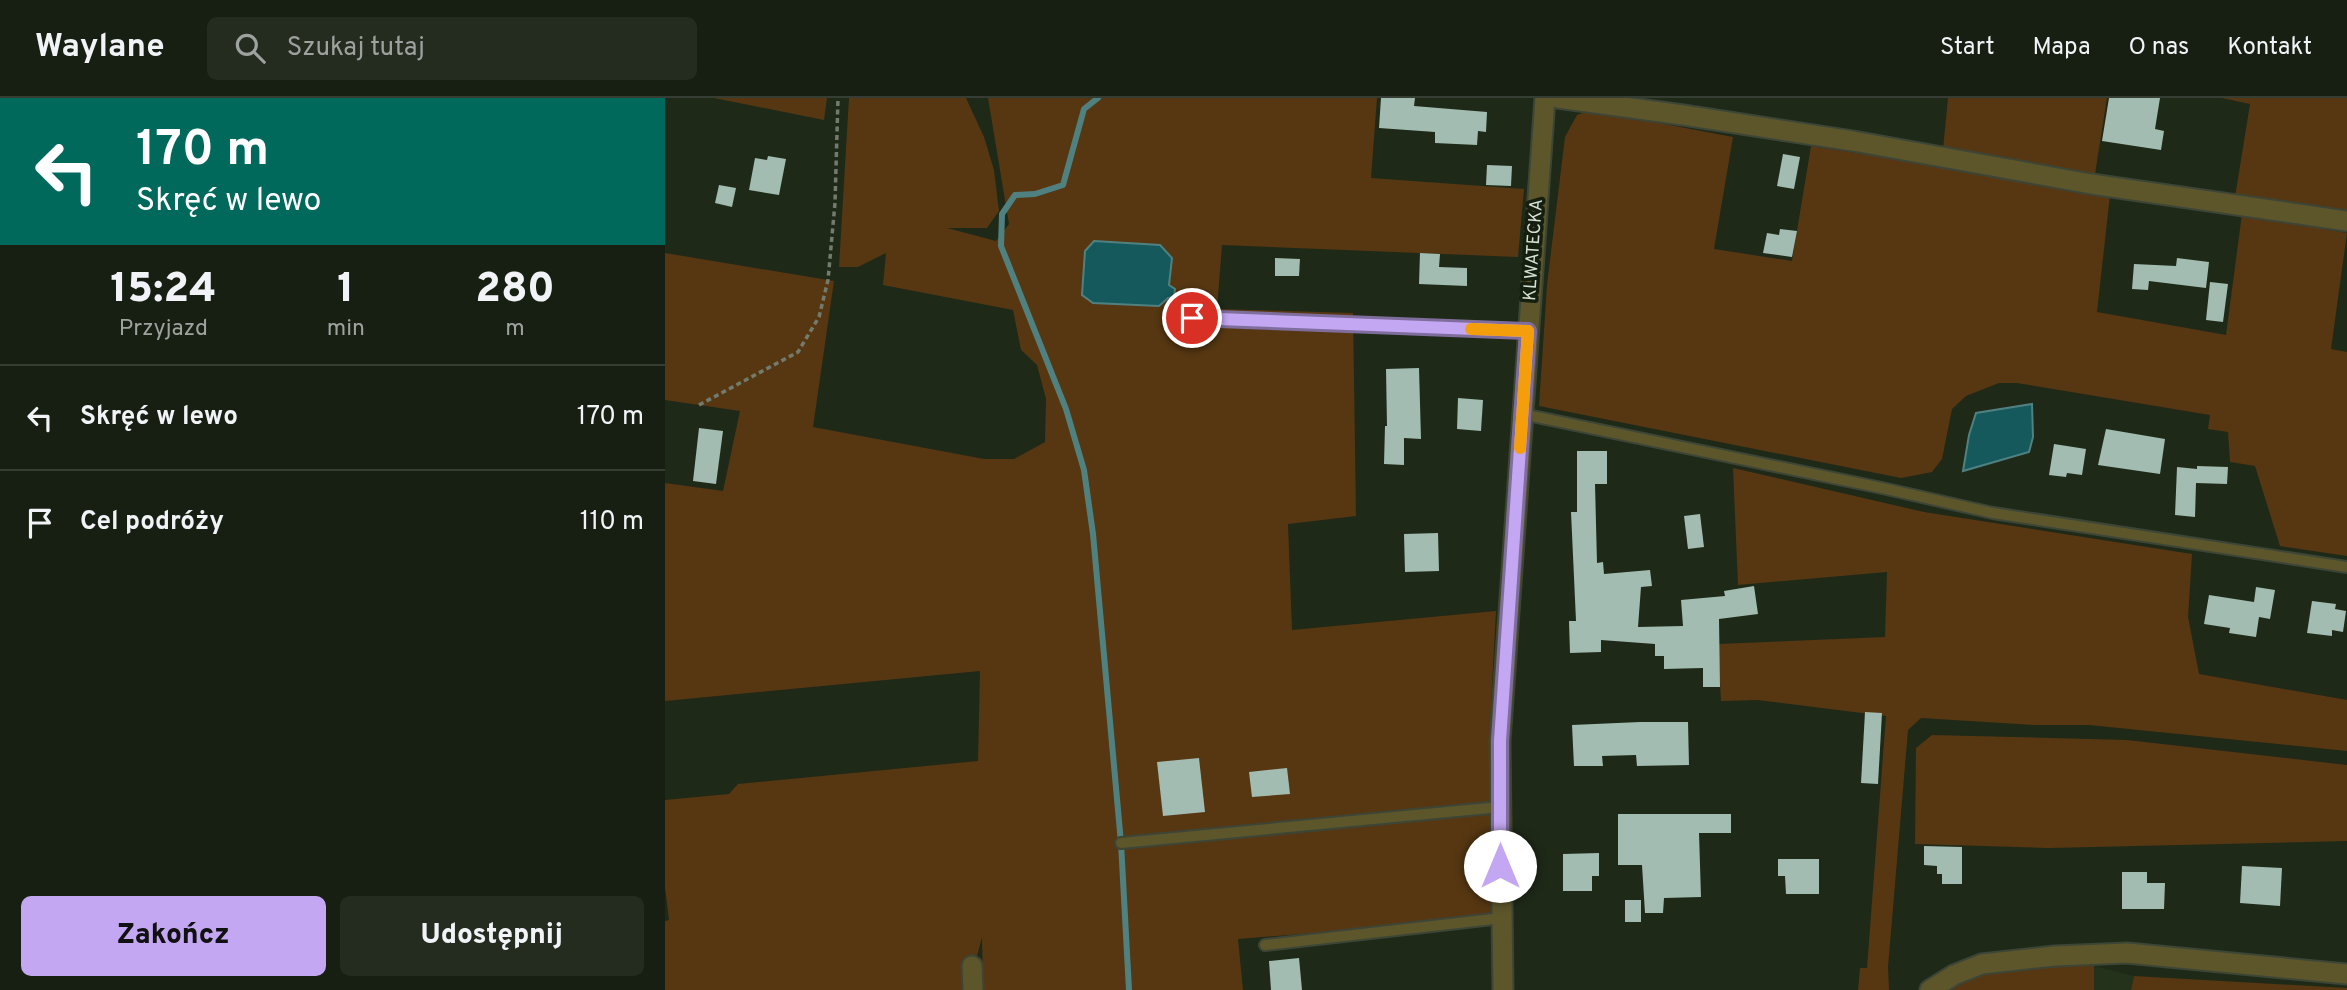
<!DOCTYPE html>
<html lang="pl">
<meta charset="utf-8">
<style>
body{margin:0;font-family:Overpass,sans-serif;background:#242c20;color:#f1f3f6;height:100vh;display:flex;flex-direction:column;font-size:26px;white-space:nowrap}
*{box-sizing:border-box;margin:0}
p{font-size:23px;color:#9ea29f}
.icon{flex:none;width:38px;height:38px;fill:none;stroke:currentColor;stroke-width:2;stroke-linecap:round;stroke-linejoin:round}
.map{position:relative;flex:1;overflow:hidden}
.side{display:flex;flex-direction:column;background:#171f12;width:665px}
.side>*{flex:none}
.banner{background:#00695c;color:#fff;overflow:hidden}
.pin{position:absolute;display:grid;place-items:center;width:60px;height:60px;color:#fff;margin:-30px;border:4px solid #fff;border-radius:50%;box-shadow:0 2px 7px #0007}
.me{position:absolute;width:77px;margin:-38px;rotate:0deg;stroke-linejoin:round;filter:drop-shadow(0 0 5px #0008)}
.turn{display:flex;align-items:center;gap:24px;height:147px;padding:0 21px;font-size:32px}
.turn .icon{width:91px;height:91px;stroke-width:2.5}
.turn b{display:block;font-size:49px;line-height:60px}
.eta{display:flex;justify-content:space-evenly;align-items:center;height:119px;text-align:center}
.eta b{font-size:42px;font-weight:800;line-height:49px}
.cta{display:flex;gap:14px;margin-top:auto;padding:14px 21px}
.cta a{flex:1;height:80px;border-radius:10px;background:#c3a7f2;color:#111;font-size:28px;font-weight:800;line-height:80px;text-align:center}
.cta a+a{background:#242c20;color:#f1f3f6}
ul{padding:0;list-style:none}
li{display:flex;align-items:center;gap:21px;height:105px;padding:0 21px;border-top:2px solid #363d32}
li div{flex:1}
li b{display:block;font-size:26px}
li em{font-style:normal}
header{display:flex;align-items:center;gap:42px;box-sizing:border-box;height:98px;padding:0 35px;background:#171f12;border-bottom:2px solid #363d32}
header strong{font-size:33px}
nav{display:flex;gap:38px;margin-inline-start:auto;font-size:24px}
.search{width:490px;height:63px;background:#242c20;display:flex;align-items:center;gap:18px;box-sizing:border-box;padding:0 24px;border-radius:10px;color:#9ea29f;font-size:26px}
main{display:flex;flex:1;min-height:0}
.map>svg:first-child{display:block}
.built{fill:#24321c}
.green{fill:#563712}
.water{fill:#15595d;stroke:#508181;stroke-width:2}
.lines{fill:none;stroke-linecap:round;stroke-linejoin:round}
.stream{stroke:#508181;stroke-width:6}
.building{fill:#a2bcb1}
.service-casing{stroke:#3d4636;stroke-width:14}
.minor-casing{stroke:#3d4636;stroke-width:23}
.path{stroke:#727b6d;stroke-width:3.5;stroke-dasharray:5 3.5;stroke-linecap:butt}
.service{stroke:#5d562b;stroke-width:10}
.minor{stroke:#5d562b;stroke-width:19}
.route-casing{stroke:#7f6d9d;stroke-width:18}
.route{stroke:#c3a7f2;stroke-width:12}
.slow{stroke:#f59e0b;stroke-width:12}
.labels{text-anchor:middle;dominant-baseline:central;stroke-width:7;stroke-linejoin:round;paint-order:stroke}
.street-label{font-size:18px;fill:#d8dfd4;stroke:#151f0f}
</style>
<header>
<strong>Waylane</strong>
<div class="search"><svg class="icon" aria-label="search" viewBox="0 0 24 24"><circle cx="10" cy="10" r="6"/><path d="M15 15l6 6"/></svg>Szukaj tutaj</div>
<nav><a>Start</a><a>Mapa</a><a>O nas</a><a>Kontakt</a></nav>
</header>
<main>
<section class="side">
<div class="banner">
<div class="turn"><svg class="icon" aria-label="left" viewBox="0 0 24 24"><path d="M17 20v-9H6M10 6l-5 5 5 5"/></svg><div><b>170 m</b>Skręć w lewo</div></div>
</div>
<div class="eta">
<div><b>15:24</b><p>Przyjazd</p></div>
<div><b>1</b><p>min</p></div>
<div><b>280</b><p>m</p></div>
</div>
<ul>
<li><svg class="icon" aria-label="left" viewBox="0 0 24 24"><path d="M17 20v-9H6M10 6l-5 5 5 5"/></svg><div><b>Skręć w lewo</b></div><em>170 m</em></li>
<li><svg class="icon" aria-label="arrive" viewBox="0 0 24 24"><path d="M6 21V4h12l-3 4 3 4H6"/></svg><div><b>Cel podróży</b></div><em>110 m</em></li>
</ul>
<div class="cta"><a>Zakończ</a><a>Udostępnij</a></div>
</section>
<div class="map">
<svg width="1682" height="892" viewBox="0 0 1682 892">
<rect width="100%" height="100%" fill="#1f2918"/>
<path class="built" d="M1429,868L1469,878L1466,892H1429Z"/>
<g class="green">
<path d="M49,0H162L159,22Z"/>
<path d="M184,0H301L319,39L329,72L334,113L322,130H282L331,143L344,126L323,0H712L706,80L859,91L853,159L557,147L552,211L688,215L691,418L623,426L627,532L831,513L825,626L826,821L573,841L578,892H318L317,839L303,892H0V823L4,822L0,789V702L64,696L73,686L313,663L315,573L0,603V385L58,393L75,313L0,302V155L169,183L148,329L319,361H349L380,344L381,301L372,267L356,252L348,212L218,187L221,155L193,169H174Z"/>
<path d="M1283,0H1442L1430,76L1278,51Z"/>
<path d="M1557,0H1682V114L1570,99L1585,6Z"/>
<path d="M925,12L1068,39L1049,151L1127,163L1146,48L1285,69L1445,97L1432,214L1561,237L1577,116L1682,135L1666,251L1682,254V458L1615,448L1590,368L1565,364L1563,334L1543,331L1545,317L1352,285H1334L1301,298L1287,311L1277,361L1267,374L1236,380L874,308L882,187L900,39L912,17Z"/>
<path d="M1068,370L1259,414L1527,456L1523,519L1534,576L1682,602V653L1424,627H1370L1256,620L1243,632L1223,869L1224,892H1193L1195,870H1202L1221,618L1093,602L1056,603L1053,546L1220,539L1222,474L1073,487Z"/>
<path d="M1267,637L1462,642L1682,667V743L1384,750L1250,746L1251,650Z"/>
<path d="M1359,866L1429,868V892H1282L1311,875Z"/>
<path d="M1469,878L1682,890V892H1466Z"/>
</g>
<g class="water">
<path d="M429,143L495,147L507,160L504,187L510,191L509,199L503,200L494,208L428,205L417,197L420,153Z"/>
<path d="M1367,306L1368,339L1364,354L1298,373L1304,337L1311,315Z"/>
</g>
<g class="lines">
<path class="stream" d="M433,0L419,11L398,87L370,96L350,97L337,116L336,148L401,311L419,372L428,436L456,745L464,892"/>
</g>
<g class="building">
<path d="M716,0H750L749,8L822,14L821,34L813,33L812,47L770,45V34L714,30Z"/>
<path d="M1444,0H1495L1490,31L1499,33L1496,52L1437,43Z"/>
<path d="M1118,56L1135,59L1129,91L1112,88Z"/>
<path d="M103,58L121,61L114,97L84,92L90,60L102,62Z"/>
<path d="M822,67L847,68L846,88L821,87Z"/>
<path d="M54,87L71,90L67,109L50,105Z"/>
<path d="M1115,131L1132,133L1127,159L1098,155L1102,135L1114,137Z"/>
<path d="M755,155L775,156L774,169L802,170V188L754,186Z"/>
<path d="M610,160L635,161L634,178H610Z"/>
<path d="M1512,160L1544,164L1541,190L1484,183L1483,192L1467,191L1469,166L1511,168Z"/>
<path d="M1545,184L1563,186L1558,224L1541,222Z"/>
<path d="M754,270L756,341L739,340V367L719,366L720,328H722L721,271Z"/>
<path d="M793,300L818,302L816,333L792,331Z"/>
<path d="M34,330L58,333L51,386L28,383Z"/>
<path d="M1441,331L1500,341L1495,376L1433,367Z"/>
<path d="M1389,346L1421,351L1417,377L1402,375L1401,379L1384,377Z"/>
<path d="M912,353H942V386H930L932,465L938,464L939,476L985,472L987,488L976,489L973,529L1018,528L1016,502L1060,498L1059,493L1089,488L1093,516L1054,521L1055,589H1038V570L999,571V558H990V546L936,542V554L905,555L904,523H911L906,414H912Z"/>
<path d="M1532,368L1563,369L1562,386L1531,385L1530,419L1510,417L1512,369L1532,371Z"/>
<path d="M1035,416L1039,449L1023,451L1019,418Z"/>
<path d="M773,435L774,473L740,474L739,436Z"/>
<path d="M1591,489L1610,492L1605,521L1594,519L1591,539L1564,535L1565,530L1539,526L1544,497L1589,504Z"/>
<path d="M1647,503L1671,506L1670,511L1681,513L1678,534L1667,532V538L1642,535Z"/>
<path d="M1200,614L1217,615L1213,686L1196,685Z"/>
<path d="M975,624H1023L1024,667L972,668L971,657L937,658L938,668H909L907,627Z"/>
<path d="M534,660L540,714L498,718L492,664Z"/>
<path d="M622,670L625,696L587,699L584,674Z"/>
<path d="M953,716H1066V735H1034L1036,799L999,800L998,815H980L977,767H953Z"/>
<path d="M1259,748L1297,749V786H1277V776H1272V768L1259,767Z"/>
<path d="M934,755V778H927V793H898V756Z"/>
<path d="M1113,761H1154V796H1121L1120,778H1113Z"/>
<path d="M1577,768L1617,770L1615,808L1575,805Z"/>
<path d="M1457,774H1482V785H1500L1499,811H1457Z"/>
<rect x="960" y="802" width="16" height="22"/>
<path d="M634,860L637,892H606L604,863Z"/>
</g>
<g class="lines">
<defs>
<g id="service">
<path d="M527,221L863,233"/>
<path d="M857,316L1217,390L1328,415L1682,469"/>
<path d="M456,745L835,709"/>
<path d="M600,847L837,820"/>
</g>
<g id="minor">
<path d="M893,0L1018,17L1188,43L1426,86L1682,123"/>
<path d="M307,868L308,892"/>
<path d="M838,892L835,643L880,0"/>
<path d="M1265,892L1289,877L1317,866L1390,858L1462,855L1682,876"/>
</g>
</defs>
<use href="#service" class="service-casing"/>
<use href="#minor" class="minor-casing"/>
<path class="path" d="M34,307L133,254L154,219L163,182L170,105L173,0"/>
<use href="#service" class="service"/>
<use href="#minor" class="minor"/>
</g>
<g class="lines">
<defs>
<path id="route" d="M527,220L863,233L835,643V768"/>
</defs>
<use href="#route" class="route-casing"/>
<use href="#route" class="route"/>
<path class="slow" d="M806,231L863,233L855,350"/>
</g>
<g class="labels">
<g class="street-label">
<text transform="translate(869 152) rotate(-86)">KLWATECKA</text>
</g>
</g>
</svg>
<div class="pin" style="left:527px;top:220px;background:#d93025"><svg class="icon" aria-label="arrive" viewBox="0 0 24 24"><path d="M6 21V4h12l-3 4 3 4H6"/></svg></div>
<svg class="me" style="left:835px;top:768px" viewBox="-20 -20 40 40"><circle r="19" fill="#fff"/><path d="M0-13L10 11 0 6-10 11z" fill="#c3a7f2"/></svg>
</div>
</main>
